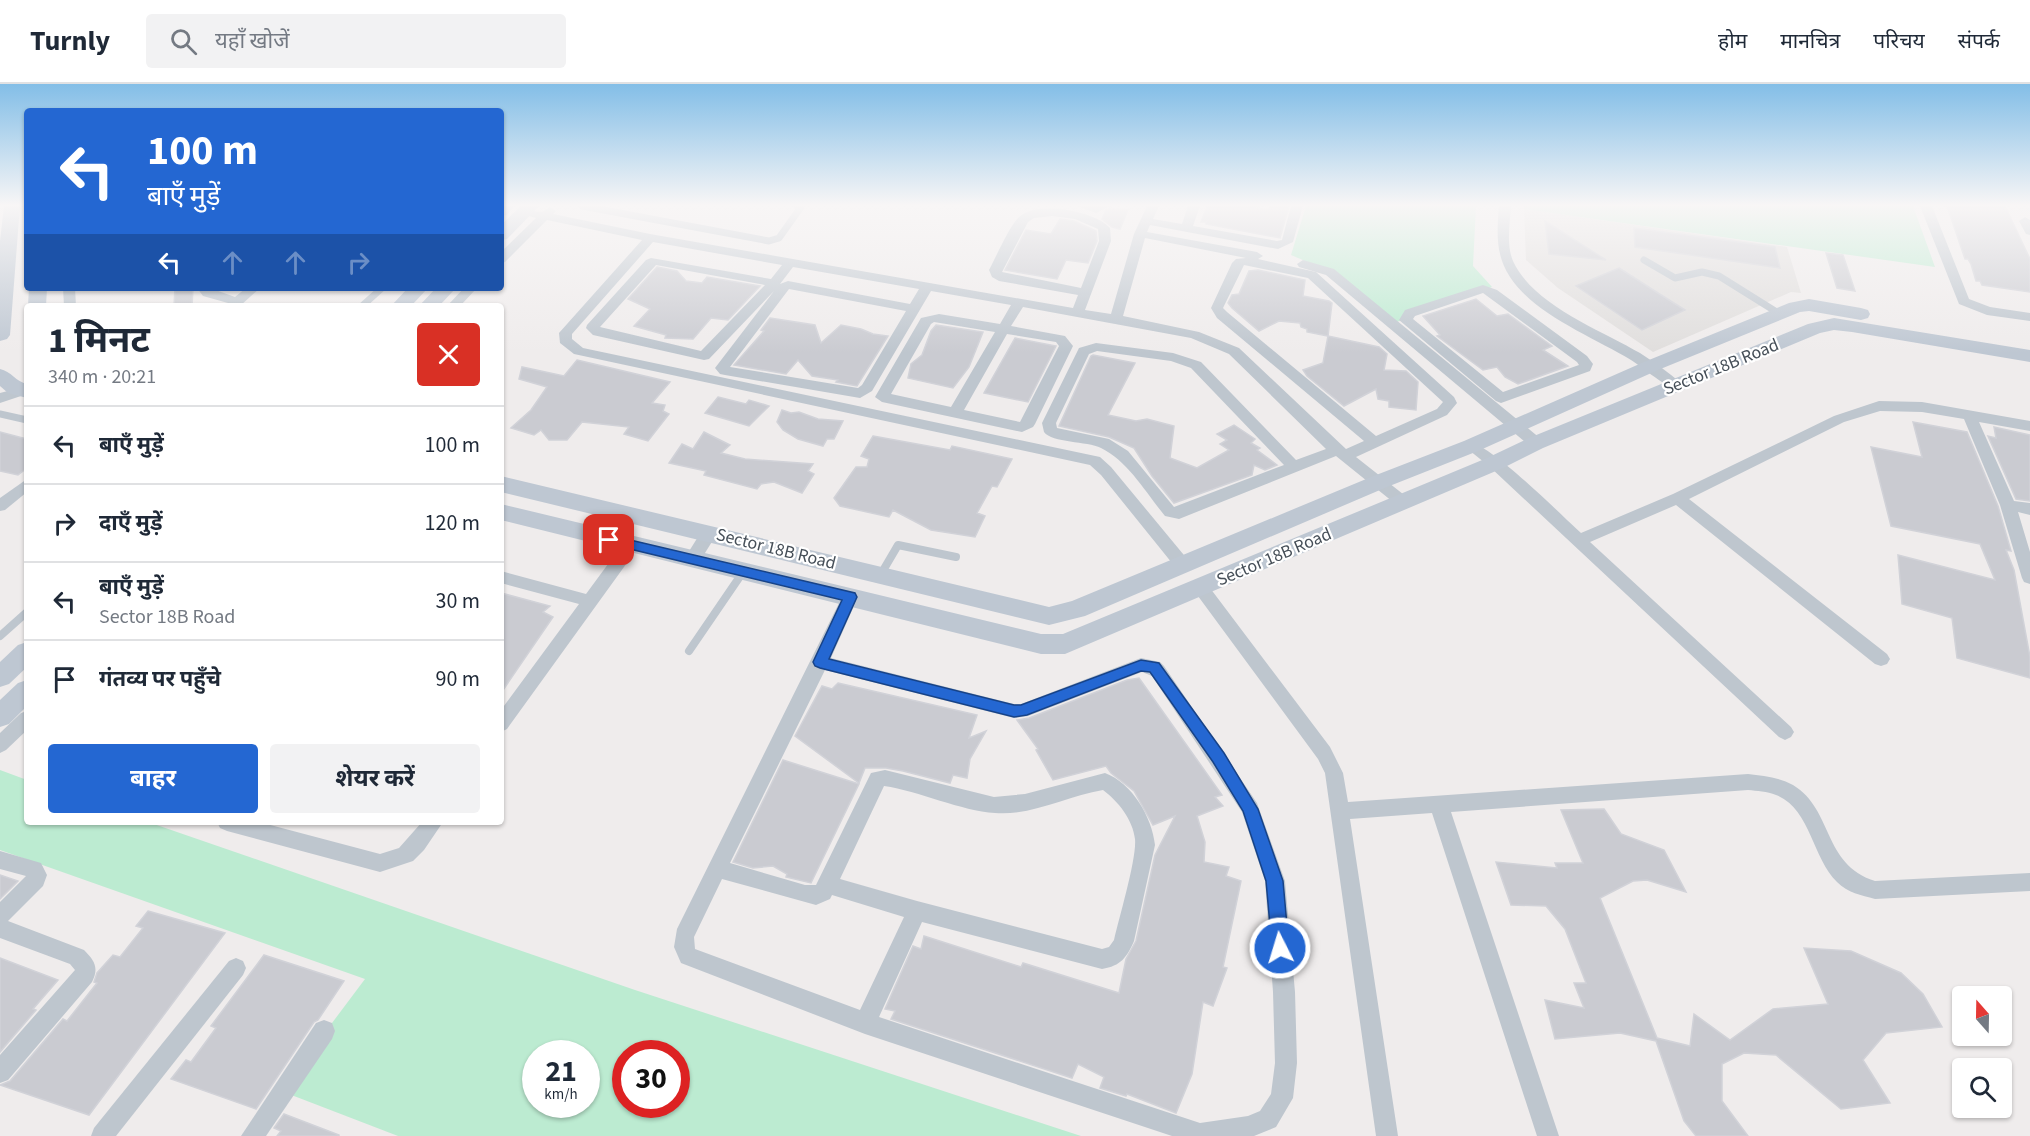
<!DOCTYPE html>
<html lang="hi">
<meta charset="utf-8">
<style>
body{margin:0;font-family:"Source Sans 3","Noto Sans Devanagari",sans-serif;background:#f2f2f3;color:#1f2937;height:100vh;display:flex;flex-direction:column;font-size:22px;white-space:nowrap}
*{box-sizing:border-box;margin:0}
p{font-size:20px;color:#747a83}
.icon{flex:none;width:33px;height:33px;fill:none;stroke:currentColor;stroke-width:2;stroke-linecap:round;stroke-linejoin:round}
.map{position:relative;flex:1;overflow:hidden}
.details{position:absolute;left:24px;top:219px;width:480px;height:522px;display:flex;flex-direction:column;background:#fff;border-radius:6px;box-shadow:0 2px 4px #0004}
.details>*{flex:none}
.top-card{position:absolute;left:24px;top:24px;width:480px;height:183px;border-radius:6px;box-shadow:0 2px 4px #0004;background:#2467d2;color:#fff;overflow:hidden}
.needle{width:39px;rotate:340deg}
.controls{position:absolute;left:1952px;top:902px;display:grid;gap:12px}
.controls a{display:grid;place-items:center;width:60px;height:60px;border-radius:6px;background:#fff;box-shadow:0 2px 4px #0004;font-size:30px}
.speed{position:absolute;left:522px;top:956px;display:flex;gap:12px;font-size:30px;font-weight:700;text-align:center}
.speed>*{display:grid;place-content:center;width:78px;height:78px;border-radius:50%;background:#fff;box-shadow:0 2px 4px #0004;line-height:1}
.speed small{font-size:15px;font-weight:400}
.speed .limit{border:9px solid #d22;background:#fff;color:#111}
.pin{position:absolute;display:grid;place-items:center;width:51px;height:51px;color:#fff;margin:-26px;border-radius:12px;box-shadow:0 3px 9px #0006}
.me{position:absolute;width:66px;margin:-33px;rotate:355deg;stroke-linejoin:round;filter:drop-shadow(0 0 4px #0008)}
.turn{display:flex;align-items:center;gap:21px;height:126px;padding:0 24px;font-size:27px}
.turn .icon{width:78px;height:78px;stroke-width:2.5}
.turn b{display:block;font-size:42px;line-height:51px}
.lanes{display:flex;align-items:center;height:57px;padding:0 24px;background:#0003;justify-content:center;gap:30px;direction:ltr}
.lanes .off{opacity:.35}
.round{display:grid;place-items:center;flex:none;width:63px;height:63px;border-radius:6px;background:#f2f2f3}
.head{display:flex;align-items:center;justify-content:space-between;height:102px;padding:0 24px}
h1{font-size:36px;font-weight:700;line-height:45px}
.cta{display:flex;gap:12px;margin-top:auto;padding:12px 24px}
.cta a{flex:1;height:69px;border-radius:6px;background:#2467d2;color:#fff;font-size:24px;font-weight:700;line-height:69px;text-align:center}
.cta a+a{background:#f2f2f3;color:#1f2937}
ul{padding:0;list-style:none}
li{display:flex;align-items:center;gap:18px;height:78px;padding:0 24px;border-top:2px solid #e0e1e3}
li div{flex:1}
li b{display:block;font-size:22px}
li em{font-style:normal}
header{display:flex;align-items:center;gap:36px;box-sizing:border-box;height:84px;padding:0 30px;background:#fff;border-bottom:2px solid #e0e1e3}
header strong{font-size:28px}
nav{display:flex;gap:33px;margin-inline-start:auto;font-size:21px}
.search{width:420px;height:54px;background:#f2f2f3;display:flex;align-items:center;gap:15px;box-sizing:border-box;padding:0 21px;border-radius:6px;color:#747a83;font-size:22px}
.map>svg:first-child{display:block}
.education{fill:#e0dedd}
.green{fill:#bcebd1;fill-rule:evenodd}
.building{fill:#cacbd1;stroke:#d1d2d8;stroke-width:1.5}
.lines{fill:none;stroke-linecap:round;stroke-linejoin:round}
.lane-far1{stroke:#bec6ce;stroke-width:7}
.lane{stroke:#bec6ce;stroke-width:8}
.street{fill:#bec6ce;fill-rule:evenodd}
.secondary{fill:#bec7d2;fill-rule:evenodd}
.route{fill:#2467d2;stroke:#174388;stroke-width:1.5}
.labels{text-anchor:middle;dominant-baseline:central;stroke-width:4.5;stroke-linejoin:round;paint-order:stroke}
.street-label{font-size:18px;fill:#464f58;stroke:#fff}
</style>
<header>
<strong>Turnly</strong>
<div class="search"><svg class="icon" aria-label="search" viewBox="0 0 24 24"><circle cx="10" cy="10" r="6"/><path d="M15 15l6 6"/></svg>यहाँ खोजें</div>
<nav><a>होम</a><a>मानचित्र</a><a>परिचय</a><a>संपर्क</a></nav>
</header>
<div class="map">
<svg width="2030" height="1052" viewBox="0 0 2030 1052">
<rect width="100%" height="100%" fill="#efecec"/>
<path class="education" d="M1524,125L1787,163L1801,209L1791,208L1653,268L1558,204L1526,176Z"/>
<g class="green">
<path d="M1306,122H1476L1473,182L1492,203L1394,239L1331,188L1291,171Z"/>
<path d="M1524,122H1913L1935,183L1524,125Z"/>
<path d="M0,686L27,696V738H148L635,906L1081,1052H398L281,1007L365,895L0,766ZM536,969H586V1020H536ZM626,969H676V1020H626Z"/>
</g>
<g class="building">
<path d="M1207,122H1252L1268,126L1270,122H1289L1280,154L1206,140V138H1201Z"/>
<path d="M1947,122H2005L2030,175V208L1982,201L1980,197H1976L1971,180L1968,175H1965Z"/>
<path d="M1110,124L1128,126L1120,145L1112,143L1102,135L1106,126Z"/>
<path d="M1060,135L1074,137L1096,147L1097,157L1088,179L1066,176L1057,195L1005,186L1026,146L1051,150Z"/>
<path d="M1545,137L1606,176L1549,170Z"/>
<path d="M1634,144L1775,163L1780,184L1635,163Z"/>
<path d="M1826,169L1843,171L1855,207L1837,204Z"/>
<path d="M657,183L677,187L686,197L702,199L707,193L760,202L728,236L711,234L693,255L665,254L666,251L634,242L650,225L628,215Z"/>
<path d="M1619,184L1658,209L1685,226L1642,246L1576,202Z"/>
<path d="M1258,186L1305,196L1303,212L1329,217L1332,219L1328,252L1307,248V245L1301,243L1300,239L1279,237L1259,247L1232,224L1228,219L1232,211L1239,210L1249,187Z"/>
<path d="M175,204H193L192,222H174Z"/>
<path d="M1476,215L1497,232L1508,230L1552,262L1543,266L1568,282L1518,300L1505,293L1497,283L1483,286L1437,252L1440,251L1423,232Z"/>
<path d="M770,234L815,241L821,259L841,241L861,245L873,250L888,252L857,302L836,298L838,296L812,292L798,276L786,290L734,281L764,247L761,246Z"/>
<path d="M936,241L983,248L969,283L953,304L908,294L911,280L922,271L931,247Z"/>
<path d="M1328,252L1379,263L1387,270L1384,286L1406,287L1418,298L1416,326L1389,323V317L1378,315L1376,305L1344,322L1307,292L1303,286L1323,279Z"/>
<path d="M1015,254L1056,262L1028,318L984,309Z"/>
<path d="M1093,271L1135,279L1108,331L1136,337L1147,335L1174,342L1170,374L1197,384L1229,366L1220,360L1227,356L1217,350L1234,341L1255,355L1251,359L1260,364L1257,366L1277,381L1265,386L1254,381L1252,391L1174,419L1152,392L1134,364L1109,353L1059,342L1091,272Z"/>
<path d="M577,276L670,298L652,319L665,321L663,327L669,330L648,357L624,350L629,343L582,338L567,356H549L541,346L534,351L511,344L531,326L547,303L519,295L522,283L564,292Z"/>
<path d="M718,313L746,320L749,316L769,322L749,342L705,329Z"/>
<path d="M782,326L791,329L799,328L818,335L843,337L834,355H827L823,362L798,355L783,346L777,338Z"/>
<path d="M1913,338L1967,348L1998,422L2011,467L2006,466L2014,486L2030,573V594L1957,574L1952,534L1902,520L1898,471L1995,496L1980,460L1891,442L1871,363L1922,373Z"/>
<path d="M1994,343L2030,351V417L2016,415L1988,352L1996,354Z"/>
<path d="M0,348L27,355V384L18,391L0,387Z"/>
<path d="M704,348L730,361L721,369L745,375L813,380L808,387L814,390L802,409L774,398L761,400L757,405L704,391L706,387L669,379L682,360L693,365Z"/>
<path d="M873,352L950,366L952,362L1012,375L997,403L992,402L977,429L985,432L975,453L931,446L893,426L889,433L840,422L834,414L856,383H867L869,375L861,372Z"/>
<path d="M501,509L550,522L543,528L553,533L501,609Z"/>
<path d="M1139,594L1222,711L1215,713L1223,722L1197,732L1205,758L1204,778L1229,783L1226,792L1241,797L1223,883L1227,884L1213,922L1203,918L1192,990L1176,1029L1127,1010L1126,1012L1100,1004L1104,993L1078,980L1072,994L891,935L895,927L885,925L913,862L921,865L924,852L1021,883L1023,879L1119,909L1126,875L1136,857L1155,771L1175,732L1153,741L1134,707L1111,689L1106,682L1053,696L1036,666L1038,665L1017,636L1029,634L1127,596Z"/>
<path d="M838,599L977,631L969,654L986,647L970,675L967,694L953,691L950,699L903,687L886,684H865L859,699L795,652L822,602L832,605Z"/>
<path d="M783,676L859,700L811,799L786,793L787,790L773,782L753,784L733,778Z"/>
<path d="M1604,725L1621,750L1664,766L1686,808L1647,796L1633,797L1600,814L1657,954L1690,962L1694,930L1730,956L1773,925L1828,920L1804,864L1851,867L1901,889L1923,910L1942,943L1886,949L1863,976L1890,1019L1841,1025L1776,971L1744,969L1722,980V1017L1748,1052H1696L1684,1037L1656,957L1620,949L1555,955L1545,916L1584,924L1574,899H1586L1565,845L1546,822L1511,821L1496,778L1557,784L1555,779H1583L1561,726Z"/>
<path d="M0,791L18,797L0,815Z"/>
<path d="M148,827L225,849L89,1031L0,1001L10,997L63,935L67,937L97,899L94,898L97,889L113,871L120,873L143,844L136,842Z"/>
<path d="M264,871L344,897L318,936L314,938L256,1025L171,995L186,976L191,978L216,944L211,942Z"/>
<path d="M0,874L58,896L33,925L36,926L0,968Z"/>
<path d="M284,1030L339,1051V1052H277L281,1047L274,1044Z"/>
</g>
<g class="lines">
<g class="lane-far1">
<path d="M582,122L769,157L779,154L801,123L797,122"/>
<path d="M1644,176L1675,194L1702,188L1719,192L1780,230"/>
<path d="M362,222L382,204"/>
<path d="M0,330L27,336"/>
</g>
<g class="lane">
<path d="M881,490L898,461L956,473"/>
<path d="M0,552L27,528"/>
<path d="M689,567L743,488"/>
</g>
<g class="street">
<path d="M1077,122H1110L1096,129Z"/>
<path d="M1147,122H1159L1153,135L1182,140L1188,122H1200L1193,142L1277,157L1282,156L1291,122H1303L1293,158L1278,165L1150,141L1147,148L1257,168L1263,172L1258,175L1316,188L1454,313L1457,319L1447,331L1356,373L1408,414L1411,418L1408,422H1398L1336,372L1184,433L1179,435L1165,432C1146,409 1128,377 1101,364C1087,357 1052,359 1044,348L1042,339L1079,264L1096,259L1173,269L1201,278L1296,376L1326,365L1229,270L1191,254L1023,223L1011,242L1065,252L1073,262L1035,340L1033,343L1022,348L882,318L875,313L921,234L939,230L1000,240L1011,221L931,207L872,307L860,314L725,291L720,290L715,284L774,207L709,275L704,276L593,251L586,244L587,241L646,176L651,174L771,195L782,181L653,158L572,250V255L583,264L1100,373L1111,383L1188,476L1190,480L1188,484H1176L1101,391L1090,381L574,270L560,259L559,249L642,156L547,136L505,178L501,179V168L536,134L522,130V126L542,128L550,123L556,127L553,130L650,150L1073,224L1078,211L999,197L992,193L989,186C996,173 1009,143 1019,133C1037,116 1095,127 1110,144L1111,157L1085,226L1111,230L1134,150ZM1052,132L1075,135L1098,145L1099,157L1081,204L1002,188L1028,138L1034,134ZM1145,154L1246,174L1236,175L1232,179L1211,224L1217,234L1364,357L1346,365L1239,264L1199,248L1123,232ZM656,181L765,201L701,267L600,243ZM1244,181L1308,194L1443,318L1437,325L1376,352L1227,228L1223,224ZM793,183L919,205L910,220L788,197L780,200ZM789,205L906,227L862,301L858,304L730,283ZM934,238L995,248L951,323L891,310L931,240ZM1007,250L1056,258L1059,262L1020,338L964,326ZM1097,267L1171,277L1191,284L1284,381L1174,423L1128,367L1109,355L1057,344L1056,339L1089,270Z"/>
<path d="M1499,122H1511C1510,139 1506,161 1513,177C1533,221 1601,246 1640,269C1654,278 1668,288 1681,299L1683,302L1681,305C1670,308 1643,283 1631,276C1593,253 1535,231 1510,193C1495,170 1497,148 1499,122Z"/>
<path d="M1920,122H1932L1969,215L1990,223L2030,229V237L1987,231L1959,220Z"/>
<path d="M2025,133L2030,136V151L2026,150L2019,137Z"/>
<path d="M1303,176L1334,185L1541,355L1543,359L1541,363H1531L1326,191L1299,183L1297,180Z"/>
<path d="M1483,201L1497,206L1587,272L1593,280L1590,287L1501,319L1496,317L1399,236L1405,226ZM1483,209L1577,278L1579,281L1503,308L1413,235L1415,232Z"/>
<path d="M63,204H75L76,222H64Z"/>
<path d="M197,204H210L235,213L246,204H260L240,222H226L228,219L203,212Z"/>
<path d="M464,204H477L460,222H447Z"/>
<path d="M27,302V310L0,319V309Z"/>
<path d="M1879,317L1922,318L2030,337V347L1979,338L2014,417L2030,419V431L2018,428L2030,468V500L2024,498L2022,494L2000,421L1964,335L1922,328L1880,327L1844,338L1689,415L1887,570L1890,575L1887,580L1881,582L1875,580L1676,421L1590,458L1791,643L1794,648L1791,653L1785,656L1779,653L1490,383L1464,362L1466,358C1484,353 1563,433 1581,449L1673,410L1834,332Z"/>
<path d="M27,395V408L5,426L0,427V414Z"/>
<path d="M709,443L715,445L717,449L715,453L698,480H686L684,476L686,472L703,445Z"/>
<path d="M631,455L637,457L639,461L637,465L507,645L501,648V626L579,520L501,499V487L586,510L625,457Z"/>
<path d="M1201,498L1207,500L1330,663L1343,689L1348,718L1748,690C1763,692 1779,693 1793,701C1834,726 1822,780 1875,797L2030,789V807L1875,815C1861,811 1848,809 1837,798C1812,774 1811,725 1776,711C1767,707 1757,707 1748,706L1451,728L1559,1052H1537L1432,729L1350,735L1398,1052H1376L1325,689L1318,675L1195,508L1193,504L1195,500Z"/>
<path d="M850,507L856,509L858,513L831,574L1014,620H1021L1141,574L1160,578L1164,582L1257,719L1285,797L1295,908L1297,979L1293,1014L1276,1043L1254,1052H1172L865,950L681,879L674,863L677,845L842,513L844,509ZM825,586L1014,634L1028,632L1142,588L1152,592L1242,728L1265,797L1273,908L1275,979L1271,1010L1260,1027L1248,1032L1200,1039L879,933L922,838L1102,885C1121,882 1127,873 1134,857L1155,761C1152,733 1132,699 1105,689L1025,710L994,713L885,686L871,689L816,801H805L730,779ZM884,702C919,707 961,727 995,729C1032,732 1067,712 1103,706C1118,717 1133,736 1135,755C1137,774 1119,834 1114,856L1109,863L1102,865L917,817L840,795ZM722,795L816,821L830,815L832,811L904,833L860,926L695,865L694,853Z"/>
<path d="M27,627V646L6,666L0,669V649L21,629Z"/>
<path d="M217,738H259L380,770L399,764L422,738H443L424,766L413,777L380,788L227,747L220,744Z"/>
<path d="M0,767L41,779L47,791L43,802L8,837L84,866C95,877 99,884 92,898L8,996L0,999V971L75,886L70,880L0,854V818L26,792L0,785Z"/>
<path d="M236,874L243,877L246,884L243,891L116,1052H91L94,1044L229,877Z"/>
<path d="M324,936L332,939L335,947L332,955L266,1052H241L316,939Z"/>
</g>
<g class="secondary">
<path d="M4,122H20L10,251L7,255L0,257V157Z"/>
<path d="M501,122H514L507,131L501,132Z"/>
<path d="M521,122H539L507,155L501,156V141Z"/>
<path d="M29,204H47L46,222H28Z"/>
<path d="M408,204H428L411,222H391Z"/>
<path d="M436,204H456L439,222H419Z"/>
<path d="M1809,215L1861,224L1868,226L1870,230L1868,234L1861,236L1809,227L1800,228L1658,286L1478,367L1387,403L1085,532L1049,541L501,408V392L1049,523L1072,517L1371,393L1464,357L1644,278L1789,219Z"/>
<path d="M1834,234L2030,266V278L1852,248L1834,246L1820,249L1543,364L1503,384L1065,570H1041L501,436V420L1041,550H1063L1487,374L1529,354L1808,240Z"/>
<path d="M0,285C11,287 16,298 27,300V314L8,309L0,302Z"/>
<path d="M27,558V583L9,600L0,603V578L18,561Z"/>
<path d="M27,596V622L9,640L0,643V616L18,599Z"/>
</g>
</g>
<linearGradient id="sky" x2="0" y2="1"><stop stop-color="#83bee7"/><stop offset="0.45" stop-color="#f8f6f6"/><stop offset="1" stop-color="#f8f6f6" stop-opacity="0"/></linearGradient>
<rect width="2030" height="269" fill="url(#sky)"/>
<path class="route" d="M609,451L855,509L857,513L829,575L1014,621H1021L1141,576L1159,579L1224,669L1258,725L1283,797L1289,864L1286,869L1280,872L1274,869L1272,864L1266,797L1243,727L1213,678L1150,588L1141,587L1027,631L1014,633L820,584L815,582L813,578L842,516L605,459L603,456Z"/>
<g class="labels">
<g class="street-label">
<text transform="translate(1721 283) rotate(-22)">Sector 18B Road</text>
<text transform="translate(776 465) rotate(14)">Sector 18B Road</text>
<text transform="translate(1274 473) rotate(-23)">Sector 18B Road</text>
</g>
</g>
</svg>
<div class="controls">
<a><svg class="needle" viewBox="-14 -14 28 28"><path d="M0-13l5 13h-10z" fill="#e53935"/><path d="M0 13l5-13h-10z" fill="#747a83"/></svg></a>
<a><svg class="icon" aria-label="search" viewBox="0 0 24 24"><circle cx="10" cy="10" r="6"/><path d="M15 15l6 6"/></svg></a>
</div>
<div class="speed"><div>21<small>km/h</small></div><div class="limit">30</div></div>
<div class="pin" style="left:609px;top:456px;background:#d93025"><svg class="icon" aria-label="arrive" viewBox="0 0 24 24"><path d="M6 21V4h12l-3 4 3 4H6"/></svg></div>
<svg class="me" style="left:1280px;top:864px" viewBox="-20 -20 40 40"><circle r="17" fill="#2467d2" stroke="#fff" stroke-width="3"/><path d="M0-11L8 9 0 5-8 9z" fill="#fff"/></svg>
<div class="top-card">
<div class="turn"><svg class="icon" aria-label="left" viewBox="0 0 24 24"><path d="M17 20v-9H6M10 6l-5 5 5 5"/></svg><div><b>100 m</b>बाएँ मुड़ें</div></div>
<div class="lanes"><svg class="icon" aria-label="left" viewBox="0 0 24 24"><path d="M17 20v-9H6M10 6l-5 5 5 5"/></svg><svg class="icon off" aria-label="ahead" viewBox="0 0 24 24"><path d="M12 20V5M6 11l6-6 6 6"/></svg><svg class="icon off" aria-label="ahead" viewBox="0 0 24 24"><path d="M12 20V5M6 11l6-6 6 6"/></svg><svg class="icon off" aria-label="right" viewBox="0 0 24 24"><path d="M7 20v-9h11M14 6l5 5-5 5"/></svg></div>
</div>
<section class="details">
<div class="head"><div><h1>1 मिनट</h1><p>340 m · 20:21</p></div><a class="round" style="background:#d93025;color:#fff"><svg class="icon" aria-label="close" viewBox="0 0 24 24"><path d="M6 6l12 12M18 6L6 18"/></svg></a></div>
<ul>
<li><svg class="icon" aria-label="left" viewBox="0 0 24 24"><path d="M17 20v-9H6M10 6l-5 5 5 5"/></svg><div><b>बाएँ मुड़ें</b></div><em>100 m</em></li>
<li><svg class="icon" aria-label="right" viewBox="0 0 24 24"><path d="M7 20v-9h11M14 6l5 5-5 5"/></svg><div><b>दाएँ मुड़ें</b></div><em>120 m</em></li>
<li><svg class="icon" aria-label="left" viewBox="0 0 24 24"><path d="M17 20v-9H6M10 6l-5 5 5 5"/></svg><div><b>बाएँ मुड़ें</b><p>Sector 18B Road</p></div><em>30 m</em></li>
<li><svg class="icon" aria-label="arrive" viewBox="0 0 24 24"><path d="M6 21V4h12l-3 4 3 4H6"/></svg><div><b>गंतव्य पर पहुँचे</b></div><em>90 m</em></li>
</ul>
<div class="cta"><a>बाहर</a><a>शेयर करें</a></div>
</section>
</div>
